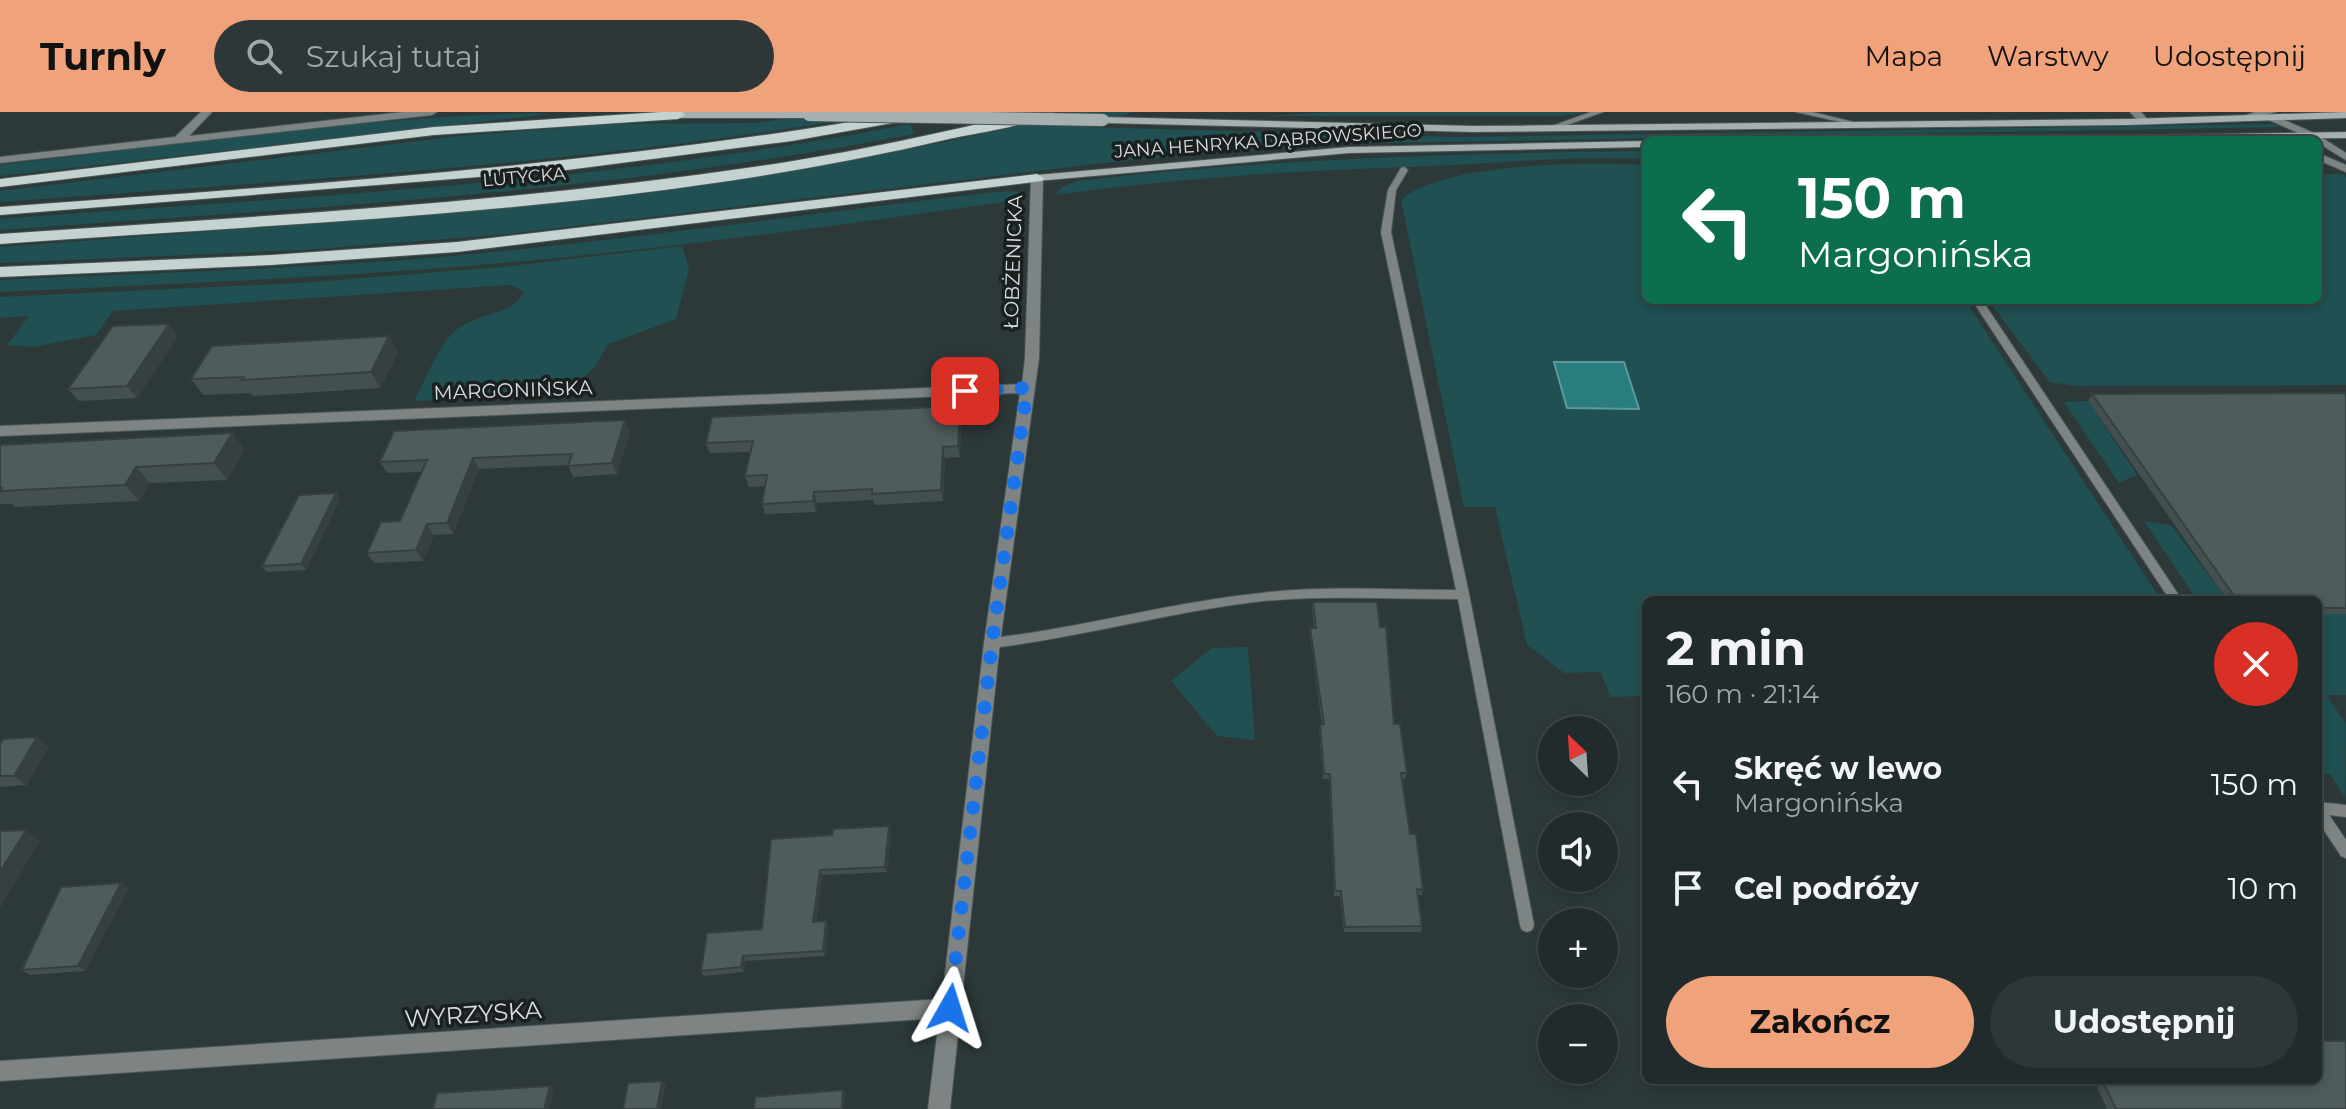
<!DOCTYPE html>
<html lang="pl">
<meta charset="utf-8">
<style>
body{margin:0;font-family:Montserrat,sans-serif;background:#2e3737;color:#f1f3f6;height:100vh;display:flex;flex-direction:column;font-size:30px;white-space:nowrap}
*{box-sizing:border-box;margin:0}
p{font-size:26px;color:#a2a7a9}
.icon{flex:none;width:44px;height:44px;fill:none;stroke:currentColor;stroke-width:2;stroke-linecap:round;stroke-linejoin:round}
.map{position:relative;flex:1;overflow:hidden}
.sheet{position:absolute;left:1642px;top:484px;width:680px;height:488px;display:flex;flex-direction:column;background:#222b2b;border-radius:12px;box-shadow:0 4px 12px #0003,0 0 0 2px #3f4747}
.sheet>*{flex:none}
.banner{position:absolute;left:1642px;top:24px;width:680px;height:168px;border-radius:12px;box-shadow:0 4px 12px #0003,0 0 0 2px #3f4747;background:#0b6e4f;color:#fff;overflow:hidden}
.needle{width:52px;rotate:335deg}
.controls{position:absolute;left:1538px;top:604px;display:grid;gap:16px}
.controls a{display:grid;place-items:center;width:80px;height:80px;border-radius:50%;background:#222b2b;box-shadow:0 4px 12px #0003,0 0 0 2px #3f4747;font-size:40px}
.pin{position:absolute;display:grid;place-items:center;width:68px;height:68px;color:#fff;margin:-34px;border-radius:16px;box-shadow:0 4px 12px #0006}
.me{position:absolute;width:88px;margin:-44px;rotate:6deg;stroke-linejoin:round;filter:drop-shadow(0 0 6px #0008)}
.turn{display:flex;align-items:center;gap:28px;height:168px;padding:0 24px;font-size:36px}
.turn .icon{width:104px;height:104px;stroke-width:2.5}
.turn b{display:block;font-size:56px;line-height:68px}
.round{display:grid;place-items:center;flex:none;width:84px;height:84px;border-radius:42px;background:#2e3737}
.summary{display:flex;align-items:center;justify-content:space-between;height:136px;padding:0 24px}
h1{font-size:48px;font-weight:700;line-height:60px}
.primary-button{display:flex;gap:16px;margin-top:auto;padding:16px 24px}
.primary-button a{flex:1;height:92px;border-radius:48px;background:#f0a27a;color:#111;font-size:32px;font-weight:700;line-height:92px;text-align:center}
.primary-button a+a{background:#2e3737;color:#f1f3f6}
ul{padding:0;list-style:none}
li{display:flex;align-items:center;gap:24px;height:104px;padding:0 24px}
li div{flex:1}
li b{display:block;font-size:30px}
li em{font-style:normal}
header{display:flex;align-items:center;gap:48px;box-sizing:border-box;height:112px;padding:0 40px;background:#f0a27a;color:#111}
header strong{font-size:38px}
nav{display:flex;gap:44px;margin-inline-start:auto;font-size:28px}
.search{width:560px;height:72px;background:#2e3737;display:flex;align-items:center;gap:20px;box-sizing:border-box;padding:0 28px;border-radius:44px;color:#a2a7a9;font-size:30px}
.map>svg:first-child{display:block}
.green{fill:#205051}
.water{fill:#2a7d7f;stroke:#5e9a9c;stroke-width:2}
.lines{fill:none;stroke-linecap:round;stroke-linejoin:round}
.lane-casing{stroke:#4b5757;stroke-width:2}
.street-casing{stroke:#4b5757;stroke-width:2}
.secondary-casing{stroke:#4b5757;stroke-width:2}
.primary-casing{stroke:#4b5757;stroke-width:2}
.lane{fill:#7e8484;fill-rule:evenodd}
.street{fill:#7e8484;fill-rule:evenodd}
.secondary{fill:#a6b0b0;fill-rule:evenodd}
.primary{fill:#c5d2d2;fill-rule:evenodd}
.secondary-bridge-casing{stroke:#4b5757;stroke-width:14;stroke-linecap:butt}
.secondary-bridge{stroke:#a6b0b0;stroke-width:12}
.wall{fill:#444f4f}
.shaded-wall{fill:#374040}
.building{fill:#4f5c5c;stroke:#374040;stroke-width:2}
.route{stroke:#1a73e8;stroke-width:14;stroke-dasharray:0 25.2}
.labels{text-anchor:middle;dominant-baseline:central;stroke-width:7;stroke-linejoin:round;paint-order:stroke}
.far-street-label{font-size:18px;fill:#d6ddde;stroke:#1a1f1f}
.street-label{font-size:20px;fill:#d6ddde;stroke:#1a1f1f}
.near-street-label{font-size:24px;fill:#d6ddde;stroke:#1a1f1f}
</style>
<header>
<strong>Turnly</strong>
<div class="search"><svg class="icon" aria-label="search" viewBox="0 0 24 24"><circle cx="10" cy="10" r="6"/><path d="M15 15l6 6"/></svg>Szukaj tutaj</div>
<nav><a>Mapa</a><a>Warstwy</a><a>Udostępnij</a></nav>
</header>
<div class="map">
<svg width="2346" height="997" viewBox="0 0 2346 997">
<rect width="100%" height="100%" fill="#2d3939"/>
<g class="green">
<path d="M826,0H891C596,52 298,68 0,90V79L460,24L615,12L758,11Z"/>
<path d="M1078,0H1134L1082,15L1457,25L2274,12L2280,15L1322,32L1104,51L498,123L303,138L0,151V135C362,108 724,88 1078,0Z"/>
<path d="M1335,0H1585L1560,4H1260Z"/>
<path d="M534,1L550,2L0,64V53C178,32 355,6 534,1Z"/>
<path d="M910,12L915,22C614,80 306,96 0,118V107C304,84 611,71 910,12Z"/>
<path d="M1646,39V47C1566,43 1488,53 1408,55C1289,59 1172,67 1055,83L1062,75L1077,69C1266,47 1456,41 1646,39Z"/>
<path d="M1646,53V188H1965L2161,488H1646V584L1610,585L1601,560L1564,561L1527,533L1495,395H1464L1401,88C1442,50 1590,50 1646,53Z"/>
<path d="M2343,62L2346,65V273L2076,274L2050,270L1988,188H2318V63Z"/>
<path d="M1004,79L1019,80L1027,87C833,114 638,141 442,156C295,167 148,173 0,180V168C151,161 302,157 452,144C637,127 820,100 1004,79Z"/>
<path d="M682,134L689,157L676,207L608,232L594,256L563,282L414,289C426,268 437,235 455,219C474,201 512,204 524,180L511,173L113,199L96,223L33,235L7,233L29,204L0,206V185L301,171L502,155Z"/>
<path d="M2088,289L2137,363L2119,371L2064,290Z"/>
<path d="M2144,409L2171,413L2227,488H2197Z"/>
<path d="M2346,501V583H2326L2346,611L2345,685L2330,662L2322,661L2318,656V502Z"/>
<path d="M1248,535L1255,628L1217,624L1171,569L1212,536Z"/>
</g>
<path class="water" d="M1554,250H1624L1639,297L1567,296Z"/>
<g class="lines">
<defs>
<g id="lane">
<path d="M1591,0H1603L1553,18L1546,16Z"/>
<path d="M1796,0H1812L1862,12L1858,14Z"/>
<path d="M2267,3H2273L2316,22L2346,41V48L2318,31V28H2314L2267,7Z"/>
<path d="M1404,55L1408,58L1396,78L1391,120L1469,482L1534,813L1532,818L1527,820L1522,818L1520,813L1458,487C1393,487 1327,483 1263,489C1172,499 1083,525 992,536L988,534L986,531L988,528L992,526C1083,516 1171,490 1262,481C1326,473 1391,478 1456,478L1381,120L1388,78L1401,56Z"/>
<path d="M1972,188H1982L2182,488H2170Z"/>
<path d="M2318,690L2346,693V705L2329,703L2346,728V746L2341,744L2318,709Z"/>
</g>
<g id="street">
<path d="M201,0H212L189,24L403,0H437L432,3L0,51V45L175,25Z"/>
<path d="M2130,0H2141L2150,10L2141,12Z"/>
<path d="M2255,0H2276L2242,9L2237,6Z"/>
<path d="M2318,41L2346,53V60L2318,48Z"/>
<path d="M1037,63L1043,66L1039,246L1000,531L950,997H928L939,906L0,969V949L942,887L984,531L1020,281L0,324V314L1022,272L1025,246L1031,66Z"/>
</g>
<g id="secondary">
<path d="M677,0H810L814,3L809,6H678L673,3Z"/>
<path d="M2346,0V6L2128,13L1474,20L1103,11L1098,8L1103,5L1474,14L2128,7Z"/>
<path d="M2346,20V26L2028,28L2034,25Z"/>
<path d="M1646,29V35L1349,41L1037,69L1031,66L1037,63L1349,35Z"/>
</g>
<g id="primary">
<path d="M661,0H682L685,3L678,7L434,23L0,75V67L434,15Z"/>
<path d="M1030,0H1054C1039,12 972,22 949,27C640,100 316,109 0,132V122C263,104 526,90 787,50C869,37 949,19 1030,0Z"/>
<path d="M904,1L909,2V8L792,29L567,58L0,103V95C303,73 605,53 904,1Z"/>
<path d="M1037,62L1044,66L1042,69L457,140L271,153L0,165V155L271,143L457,130Z"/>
</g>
</defs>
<use href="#lane" class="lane-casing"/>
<use href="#street" class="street-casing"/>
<use href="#secondary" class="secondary-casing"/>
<use href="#primary" class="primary-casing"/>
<use href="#lane" class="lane"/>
<use href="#street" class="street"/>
<use href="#secondary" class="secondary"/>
<use href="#primary" class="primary"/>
<defs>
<path id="secondary-bridge" d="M809,3L1103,8"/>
</defs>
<use href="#secondary-bridge" class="secondary-bridge-casing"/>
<use href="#secondary-bridge" class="secondary-bridge"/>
</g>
<g class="wall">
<path d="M178,224L137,286L79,289L68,277Z"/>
<path d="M389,224L398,240L380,276L253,284L250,281L203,283L191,267Z"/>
<path d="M2346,281V502H2318V488H2227L2088,289L2092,282Z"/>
<path d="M961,305L960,345L945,346L943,389L875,393L873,388L817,391L816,400L765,402L762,392L765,374L749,375L745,364L751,340L710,341L706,331Z"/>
<path d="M630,319L617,362L573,365L568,353L479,357L453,422L434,423L423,449L374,451L367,441L400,409L422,360L387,361L380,350Z"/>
<path d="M232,321L244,338L227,368L150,371L139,389L15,395L12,392H0V333Z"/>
<path d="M336,381L340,387L306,458L267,460L262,454Z"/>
<path d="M1313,490L1394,612L1407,661L1405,667H1402L1410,722L1423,778L1422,783H1418L1422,814L1421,820H1344L1340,784H1334L1329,667H1323L1319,618L1320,613H1322L1310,522V516H1314L1312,496Z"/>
<path d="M0,633L49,635L26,673L0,675Z"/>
<path d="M889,714L891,720L887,760L822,763L816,810L826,809L828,814L825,844L746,849L744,860L704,864L701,859L762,817L832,723Z"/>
<path d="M121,771L128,777L85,859L30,863L22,858Z"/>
<path d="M2094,968H2318L2346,997H2107Z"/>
</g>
<g class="shaded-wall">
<path d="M169,212L178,224L137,286L127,274Z"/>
<path d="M389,224L398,240L380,276L371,260Z"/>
<path d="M960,294L961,305L960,345L958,334Z"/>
<path d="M625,308L630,319L617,362L612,351Z"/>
<path d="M232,321L244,338L227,368L214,351Z"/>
<path d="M943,335L945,346L943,389L941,378Z"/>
<path d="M473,346L479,357L453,422L447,411Z"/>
<path d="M136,355L150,371L139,389L125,373Z"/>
<path d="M814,380L817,391L816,400L813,389Z"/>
<path d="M336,381L340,387L306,458L301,452Z"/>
<path d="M427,412L434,423L423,449L416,438Z"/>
<path d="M37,625L49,635L26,673L14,664Z"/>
<path d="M889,714L891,720L887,760L885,755Z"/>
<path d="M26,718L40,729L0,796V760Z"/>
<path d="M820,758L822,763L815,815L813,810Z"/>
<path d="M121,771L128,777L85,859L78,854Z"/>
<path d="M826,809L828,814L825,844L823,839Z"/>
<path d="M743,844L746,849L744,860L741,855Z"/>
<path d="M662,969L666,973L661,997H657Z"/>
<path d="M550,974L554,978L550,997H544Z"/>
<path d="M843,978L846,982L844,997H842Z"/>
</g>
<g class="building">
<path d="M169,212L127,274L68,277L113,214Z"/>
<path d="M389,224L371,260L242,268L244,265L191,267L212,234Z"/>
<path d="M2346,281V496H2318V488H2237L2092,282Z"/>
<path d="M960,294L958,334L943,335L941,378L872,382V377L814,380L813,389L762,392L767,363L745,364L753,329L706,331L712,305Z"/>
<path d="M625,308L612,351L568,354L572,342L473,346L447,411L427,412L416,438L367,441L381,410L400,409L427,348L380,350L394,319Z"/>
<path d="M232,321L214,351L136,355L125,373L0,379L2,376H0V333Z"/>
<path d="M336,381L301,452L262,454L299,383Z"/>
<path d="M1313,490H1377L1380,515H1386L1394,612H1400L1407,661H1401L1410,722H1416L1423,778L1417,777L1422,814L1345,815L1341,779H1335L1330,662H1324L1320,613L1324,612L1310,516H1316Z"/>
<path d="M37,625L14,664H0V633L3,627Z"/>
<path d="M889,714L885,755L820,758L813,810L826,809L823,839L743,844L741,855L701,859L707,821L762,817L771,727L832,723L833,717Z"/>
<path d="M26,718L0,760V719Z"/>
<path d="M121,771L78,854L22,858L61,775Z"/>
<path d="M2318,929H2346V997H2116L2102,968H2318Z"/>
<path d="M662,969L657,997H623L628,971Z"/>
<path d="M550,974L544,997H433L437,981Z"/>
<path d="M843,978L842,997H754L755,985Z"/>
</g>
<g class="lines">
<path class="route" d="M950,896L992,531L1027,276L965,279"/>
</g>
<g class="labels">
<g class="far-street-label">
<text transform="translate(1268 29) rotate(-4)">JANA HENRYKA DĄBROWSKIEGO</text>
<text transform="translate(524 65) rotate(-5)">LUTYCKA</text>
</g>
<g class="street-label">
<text transform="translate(1013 150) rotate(-88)">ŁOBŻENICKA</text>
<text transform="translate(513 278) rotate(-2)">MARGONIŃSKA</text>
</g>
<g class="near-street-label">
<text transform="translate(473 902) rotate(-4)">WYRZYSKA</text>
</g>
</g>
</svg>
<div class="controls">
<a><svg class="needle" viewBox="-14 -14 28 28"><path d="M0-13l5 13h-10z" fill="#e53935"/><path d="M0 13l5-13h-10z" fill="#a2a7a9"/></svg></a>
<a><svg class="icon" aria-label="sound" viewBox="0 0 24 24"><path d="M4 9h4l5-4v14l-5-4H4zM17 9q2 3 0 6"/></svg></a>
<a>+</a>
<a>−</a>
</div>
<div class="pin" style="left:965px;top:279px;background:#d93025"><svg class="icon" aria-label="arrive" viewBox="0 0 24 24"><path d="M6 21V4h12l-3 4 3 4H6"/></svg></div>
<svg class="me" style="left:950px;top:896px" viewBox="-20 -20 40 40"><path d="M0-17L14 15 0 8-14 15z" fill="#1a73e8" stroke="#fff" stroke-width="4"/></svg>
<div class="banner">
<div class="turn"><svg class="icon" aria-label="left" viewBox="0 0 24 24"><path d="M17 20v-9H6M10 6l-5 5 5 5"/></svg><div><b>150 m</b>Margonińska</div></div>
</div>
<section class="sheet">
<div class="summary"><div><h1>2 min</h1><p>160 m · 21:14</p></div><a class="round" style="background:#d93025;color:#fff"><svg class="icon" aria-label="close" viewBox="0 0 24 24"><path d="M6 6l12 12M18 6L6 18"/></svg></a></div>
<ul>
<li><svg class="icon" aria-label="left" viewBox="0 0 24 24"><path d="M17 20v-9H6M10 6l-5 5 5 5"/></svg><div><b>Skręć w lewo</b><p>Margonińska</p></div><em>150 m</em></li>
<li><svg class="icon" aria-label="arrive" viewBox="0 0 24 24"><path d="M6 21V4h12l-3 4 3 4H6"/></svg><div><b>Cel podróży</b></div><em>10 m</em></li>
</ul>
<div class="primary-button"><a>Zakończ</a><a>Udostępnij</a></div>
</section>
</div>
